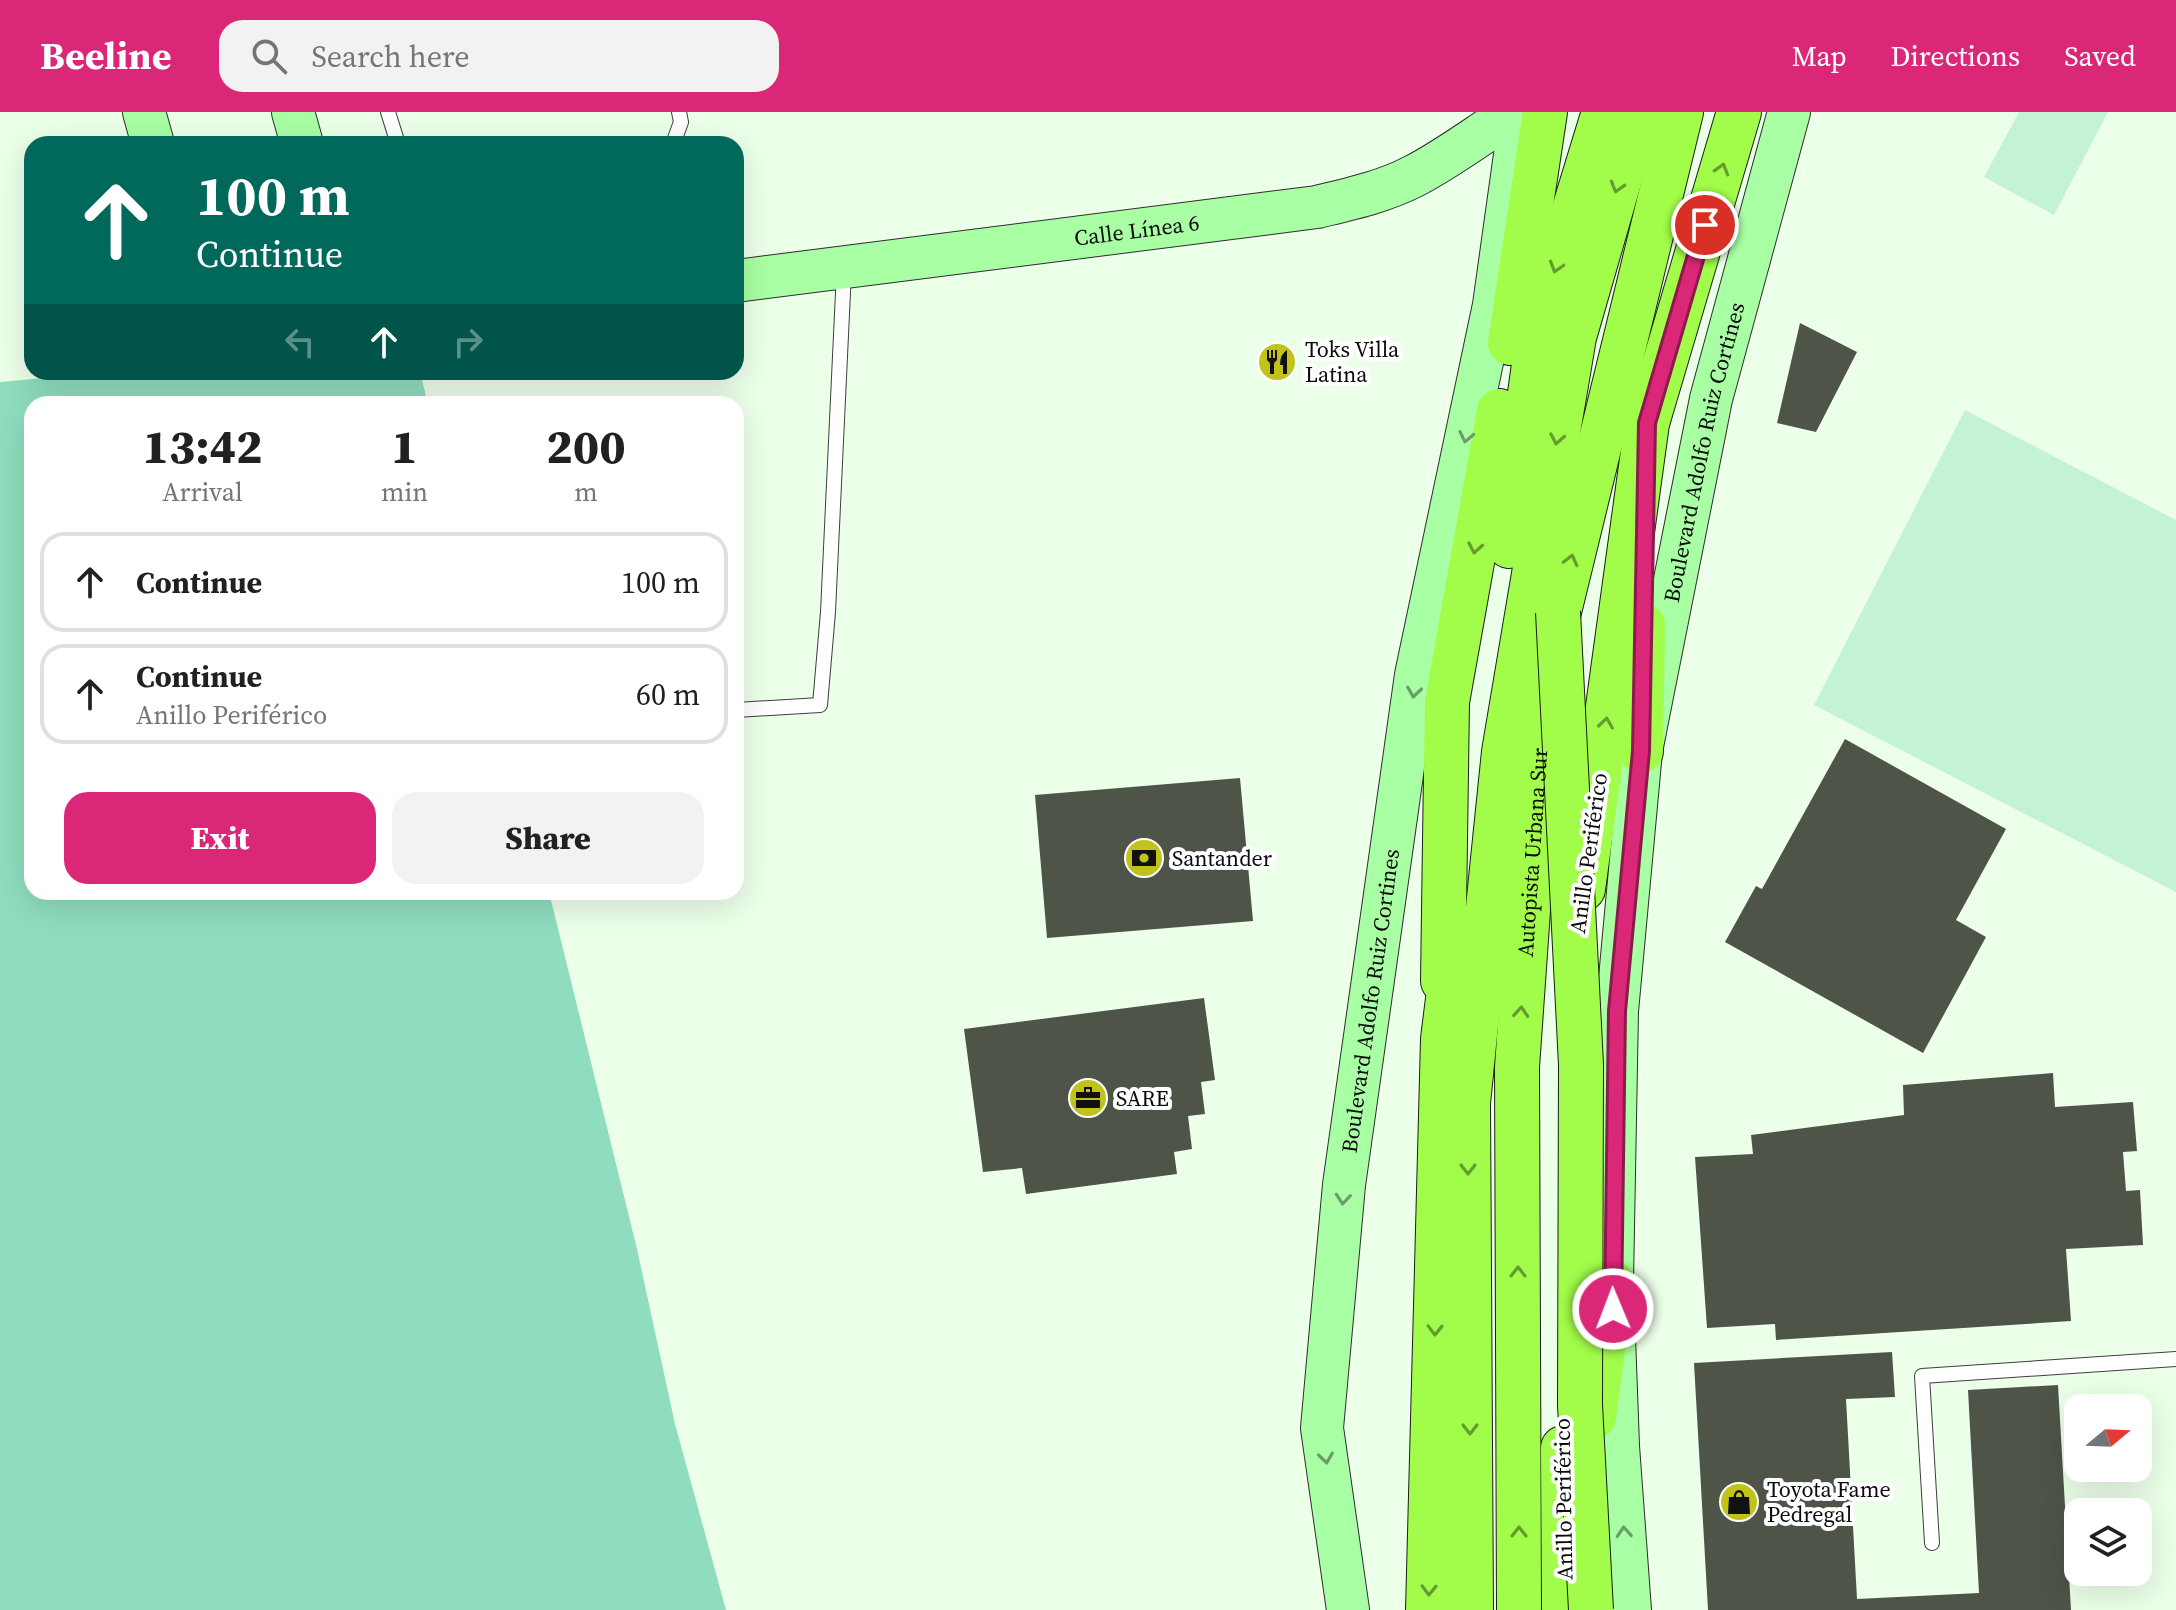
<!DOCTYPE html>
<meta charset="utf-8">
<style>
body{margin:0;font-family:"Source Serif 4",serif;background:#f2f2f2;color:#202124;height:100vh;display:flex;flex-direction:column;font-size:30px;white-space:nowrap}
*{box-sizing:border-box;margin:0}
p{font-size:26px;color:#757577}
.icon{flex:none;width:44px;height:44px;fill:none;stroke:currentColor;stroke-width:2;stroke-linecap:round;stroke-linejoin:round}
.map{position:relative;flex:1;overflow:hidden}
.details{position:absolute;left:24px;top:284px;width:720px;height:504px;display:flex;flex-direction:column;background:#fff;border-radius:24px;box-shadow:0 8px 32px #0002}
.details>*{flex:none}
.hud{position:absolute;left:24px;top:24px;width:720px;height:244px;border-radius:24px;box-shadow:0 8px 32px #0002;background:#00695c;color:#fff;overflow:hidden}
.needle{width:52px;rotate:71deg}
.tools{position:absolute;left:2064px;top:1282px;display:grid;gap:16px}
.tools a{display:grid;place-items:center;width:88px;height:88px;border-radius:16px;background:#fff;box-shadow:0 8px 32px #0002;font-size:40px}
.pin{position:absolute;display:grid;place-items:center;width:68px;height:68px;color:#fff;margin:-34px;border:4px solid #fff;border-radius:50%;box-shadow:0 2px 8px #0007}
.me{position:absolute;width:88px;margin:-44px;rotate:359deg;stroke-linejoin:round;filter:drop-shadow(0 0 6px #0008)}
.turn{display:flex;align-items:center;gap:28px;height:168px;padding:0 40px;font-size:36px}
.turn .icon{width:104px;height:104px;stroke-width:2.5}
.turn b{display:block;font-size:56px;line-height:68px}
.lanes{display:flex;align-items:center;height:76px;padding:0 40px;background:#0003;justify-content:center;gap:40px;direction:ltr}
.lanes .off{opacity:.35}
.eta{display:flex;justify-content:space-evenly;align-items:center;height:136px;text-align:center}
.eta b{font-size:48px;font-weight:800;line-height:56px}
.action{display:flex;gap:16px;margin-top:auto;padding:16px 40px}
.action a{flex:1;height:92px;border-radius:24px;background:#db2777;color:#fff;font-size:32px;font-weight:800;line-height:92px;text-align:center}
.action a+a{background:#f2f2f2;color:#202124}
ul{padding:0;list-style:none}
li{display:flex;align-items:center;gap:24px;height:100px;margin:0 16px 12px;padding:0 24px;border:4px solid #e0e0e0;border-radius:24px}
li div{flex:1}
li b{display:block;font-size:30px}
li em{font-style:normal}
header{display:flex;align-items:center;gap:48px;box-sizing:border-box;height:112px;padding:0 40px;background:#db2777;color:#fff}
header strong{font-size:38px}
nav{display:flex;gap:44px;margin-inline-start:auto;font-size:28px}
.search{width:560px;height:72px;background:#f2f2f2;display:flex;align-items:center;gap:20px;box-sizing:border-box;padding:0 28px;border-radius:24px;color:#757577;font-size:30px}
.map>svg:first-child{display:block}
.forest{fill:#8fddbe}
.pitch{fill:#c3f2d6}
.building{fill:#4e5447}
.lines{fill:none;stroke-linecap:round;stroke-linejoin:round}
.lane-casing{stroke:#3e3e3e;stroke-width:16}
.secondary-casing{stroke:#2d2d2d;stroke-width:44}
.highway-casing{stroke:#1c1c1c;stroke-width:46}
.lane{stroke:#fff;stroke-width:14}
.secondary{stroke:#a9ffa4;stroke-width:42}
.highway{stroke:#a1fd49;stroke-width:44}
.highway-bridge-casing{stroke:#1c1c1c;stroke-width:46;stroke-linecap:butt}
.highway-bridge{stroke:#a1fd49;stroke-width:44}
.oneway{stroke:#659c30}
.oneway2{stroke:#6a9d67}
.route-casing{stroke:#8e194d;stroke-width:20}
.route{stroke:#db2777;stroke-width:14}
.labels{text-anchor:middle;dominant-baseline:central;stroke-width:8;stroke-linejoin:round;paint-order:stroke}
.street-label{font-size:22px;fill:#0b0b0b;stroke:#fff}
.poi-label{font-size:22px;fill:#0b0b0b;stroke:#fff;text-anchor:start}
</style>
<header>
<strong>Beeline</strong>
<div class="search"><svg class="icon" aria-label="search" viewBox="0 0 24 24"><circle cx="10" cy="10" r="6"/><path d="M15 15l6 6"/></svg>Search here</div>
<nav><a>Map</a><a>Directions</a><a>Saved</a></nav>
</header>
<div class="map">
<svg width="2176" height="1498" viewBox="0 0 2176 1498">
<rect width="100%" height="100%" fill="#ecffe9"/>
<path class="forest" d="M108,260H420L428,292H32V780H549L637,1137L675,1312L726,1498H0V270Z"/>
<g class="pitch">
<path d="M2019,0H2108L2054,103L1984,65Z"/>
<path d="M1965,298L2176,408V780L1814,593Z"/>
</g>
<g class="building">
<path d="M1800,211L1857,240L1816,320L1777,311Z"/>
<path d="M1845,627L2006,717L1956,808L1986,825L1923,941L1725,830L1756,774L1762,777Z"/>
<path d="M1240,666L1253,809L1047,826L1035,683Z"/>
<path d="M1204,886L1215,968L1201,970L1205,1002L1188,1004L1192,1037L1174,1040L1177,1062L1026,1082L1022,1056L983,1060L964,917Z"/>
<path d="M2053,961L2055,995L2133,990L2137,1039L2123,1040L2126,1079L2140,1078L2143,1133L2066,1137L2071,1209L1776,1228L1775,1212L1707,1216L1695,1045L1753,1042L1751,1023L1904,1003L1903,973Z"/>
<path d="M1892,1240L1895,1285L1846,1287L1857,1487L1979,1481L1968,1278L2058,1273L2071,1498H1708L1694,1251Z"/>
</g>
<g class="lines">
<defs>
<g id="lane">
<path d="M388,0L398,32"/>
<path d="M673,32L681,10L679,0"/>
<path d="M736,598L820,593L828,500L844,159"/>
<path d="M1932,1431L1922,1264L2176,1247"/>
</g>
<g id="secondary">
<path d="M144,0L153,32"/>
<path d="M293,0L302,32"/>
<path id="s1" d="M736,169L1317,95C1350,87 1383,80 1414,64C1449,46 1481,21 1515,0"/>
<path id="s2" d="M1348,1498L1322,1316L1344,1073L1416,563L1494,193L1521,0"/>
<path id="s3" d="M1630,1498L1618,1334L1612,1170L1617,899L1641,639L1711,287L1789,0"/>
</g>
<g id="highway">
<path d="M1510,231L1545,0"/>
<path d="M1509,434L1540,209L1604,0"/>
<path d="M1641,639L1643,513"/>
<path d="M1583,777L1647,311L1739,0"/>
<path d="M1443,869L1447,590L1499,299"/>
<path d="M1594,1305L1612,1170"/>
<path d="M1563,1336L1564,1498"/>
<path d="M1428,1498L1443,927L1454,839"/>
<path d="M1471,1498L1468,991L1504,640L1574,225L1639,0"/>
<path id="s4" d="M1519,1498L1517,955L1545,557L1681,0"/>
</g>
</defs>
<use href="#lane" class="lane-casing"/>
<use href="#secondary" class="secondary-casing"/>
<use href="#highway" class="highway-casing"/>
<use href="#lane" class="lane"/>
<use href="#secondary" class="secondary"/>
<use href="#highway" class="highway"/>
<defs>
<path id="highway-bridge" d="M1558,500L1581,953L1580,1293L1591,1498"/>
</defs>
<use href="#highway-bridge" class="highway-bridge-casing"/>
<use href="#highway-bridge" class="highway-bridge"/>
</g>
<defs><path id="oneway-chevron" d="M-2-3.5L2.5 0L-2 3.5" fill="none" stroke-width="1.6" stroke-linecap="round" stroke-linejoin="round" transform="scale(2)"/></defs>
<g class="oneway">
<use href="#oneway-chevron" transform="translate(1722 57) rotate(-74)"/>
<use href="#oneway-chevron" transform="translate(1617 75) rotate(106)"/>
<use href="#oneway-chevron" transform="translate(1556 155) rotate(107)"/>
<use href="#oneway-chevron" transform="translate(1557 327) rotate(100)"/>
<use href="#oneway-chevron" transform="translate(1475 436) rotate(100)"/>
<use href="#oneway-chevron" transform="translate(1571 448) rotate(-76)"/>
<use href="#oneway-chevron" transform="translate(1606 611) rotate(-82)"/>
<use href="#oneway-chevron" transform="translate(1521 900) rotate(-86)"/>
<use href="#oneway-chevron" transform="translate(1468 1057) rotate(90)"/>
<use href="#oneway-chevron" transform="translate(1518 1160) rotate(-90)"/>
<use href="#oneway-chevron" transform="translate(1435 1218) rotate(91)"/>
<use href="#oneway-chevron" transform="translate(1470 1317) rotate(90)"/>
<use href="#oneway-chevron" transform="translate(1519 1420) rotate(-90)"/>
<use href="#oneway-chevron" transform="translate(1429 1478) rotate(91)"/>
</g>
<g class="oneway2">
<use href="#oneway-chevron" transform="translate(1466 325) rotate(102)"/>
<use href="#oneway-chevron" transform="translate(1414 580) rotate(98)"/>
<use href="#oneway-chevron" transform="translate(1343 1087) rotate(95)"/>
<use href="#oneway-chevron" transform="translate(1326 1346) rotate(82)"/>
<use href="#oneway-chevron" transform="translate(1624 1420) rotate(-94)"/>
</g>
<g class="lines">
<defs>
<path id="route" d="M1613,1197L1617,899L1641,639L1647,311L1705,113"/>
</defs>
<use href="#route" class="route-casing"/>
<use href="#route" class="route"/>
</g>
<defs>
<symbol id="restaurant-disc" viewBox="-11 -11 22 22"><circle r="9.5" fill="#c1c21c" stroke="#fff"/><path d="M-5-6h1v4h1v-4h1v4h1v-4h1v5L-1.5 .5V6h-2V.5L-5-1ZM5-6V6H3V1.5H1.5Q1.5-4 5-6Z" fill="#111"/></symbol>
<symbol id="bank-disc" viewBox="-11 -11 22 22"><circle r="9.5" fill="#c1c21c" stroke="#fff"/><path d="M-6-4H6V4H-6ZM0-2.3a2.3 2.3 0 1 0 0 4.6a2.3 2.3 0 1 0 0-4.6Z" fill="#111"/></symbol>
<symbol id="office-disc" viewBox="-11 -11 22 22"><circle r="9.5" fill="#c1c21c" stroke="#fff"/><path d="M-6-3h4V-5.5h4V-3h4V5H-6ZM-1-4.5V-3h2v-1.5ZM-6 0V1H6V0Z" fill="#111"/></symbol>
<symbol id="shop-disc" viewBox="-11 -11 22 22"><circle r="9.5" fill="#c1c21c" stroke="#fff"/><path d="M-5-2.5h2.3a2.7 3.5 0 0 1 5.4 0H5L5.5 6h-11ZM-1.5-2.5h3a1.5 2.3 0 0 0-3 0Z" fill="#111"/></symbol>
</defs>
<g fill-rule="evenodd">
<use href="#restaurant-disc" x="1255" y="228" width="44" height="44"/>
<use href="#bank-disc" x="1122" y="724" width="44" height="44"/>
<use href="#office-disc" x="1066" y="964" width="44" height="44"/>
<use href="#shop-disc" x="1717" y="1368" width="44" height="44"/>
</g>
<g class="labels">
<g class="street-label">
<text stroke="none"><textPath href="#s1" startOffset="404">Calle Línea 6</textPath></text>
<text stroke="none"><textPath href="#s3" startOffset="1166">Boulevard Adolfo Ruiz Cortines</textPath></text>
<text stroke="none"><textPath href="#s4" startOffset="758">Autopista Urbana Sur</textPath></text>
<text transform="translate(1588 741) rotate(-82)">Anillo Periférico</text>
<text stroke="none"><textPath href="#s2" startOffset="614">Boulevard Adolfo Ruiz Cortines</textPath></text>
<text transform="translate(1563 1387) rotate(-91)">Anillo Periférico</text>
</g>
<g class="poi-label">
<text x="1305" y="237">Toks Villa<tspan x="1305" dy="25">Latina</tspan></text>
<text x="1172" y="746">Santander</text>
<text x="1116" y="986">SARE</text>
<text x="1767" y="1377">Toyota Fame<tspan x="1767" dy="25">Pedregal</tspan></text>
</g>
</g>
</svg>
<div class="tools">
<a><svg class="needle" viewBox="-14 -14 28 28"><path d="M0-13l5 13h-10z" fill="#e53935"/><path d="M0 13l5-13h-10z" fill="#757577"/></svg></a>
<a><svg class="icon" aria-label="layers" viewBox="0 0 24 24"><path d="M12 4l9 5-9 5-9-5zM3 14l9 5 9-5"/></svg></a>
</div>
<div class="pin" style="left:1705px;top:113px;background:#d93025"><svg class="icon" aria-label="arrive" viewBox="0 0 24 24"><path d="M6 21V4h12l-3 4 3 4H6"/></svg></div>
<svg class="me" style="left:1613px;top:1197px" viewBox="-20 -20 40 40"><circle r="17" fill="#db2777" stroke="#fff" stroke-width="3"/><path d="M0-11L8 9 0 5-8 9z" fill="#fff"/></svg>
<div class="hud">
<div class="turn"><svg class="icon" aria-label="ahead" viewBox="0 0 24 24"><path d="M12 20V5M6 11l6-6 6 6"/></svg><div><b>100 m</b>Continue</div></div>
<div class="lanes"><svg class="icon off" aria-label="left" viewBox="0 0 24 24"><path d="M17 20v-9H6M10 6l-5 5 5 5"/></svg><svg class="icon" aria-label="ahead" viewBox="0 0 24 24"><path d="M12 20V5M6 11l6-6 6 6"/></svg><svg class="icon off" aria-label="right" viewBox="0 0 24 24"><path d="M7 20v-9h11M14 6l5 5-5 5"/></svg></div>
</div>
<section class="details">
<div class="eta">
<div><b>13:42</b><p>Arrival</p></div>
<div><b>1</b><p>min</p></div>
<div><b>200</b><p>m</p></div>
</div>
<ul>
<li><svg class="icon" aria-label="ahead" viewBox="0 0 24 24"><path d="M12 20V5M6 11l6-6 6 6"/></svg><div><b>Continue</b></div><em>100 m</em></li>
<li><svg class="icon" aria-label="ahead" viewBox="0 0 24 24"><path d="M12 20V5M6 11l6-6 6 6"/></svg><div><b>Continue</b><p>Anillo Periférico</p></div><em>60 m</em></li>
</ul>
<div class="action"><a>Exit</a><a>Share</a></div>
</section>
</div>
